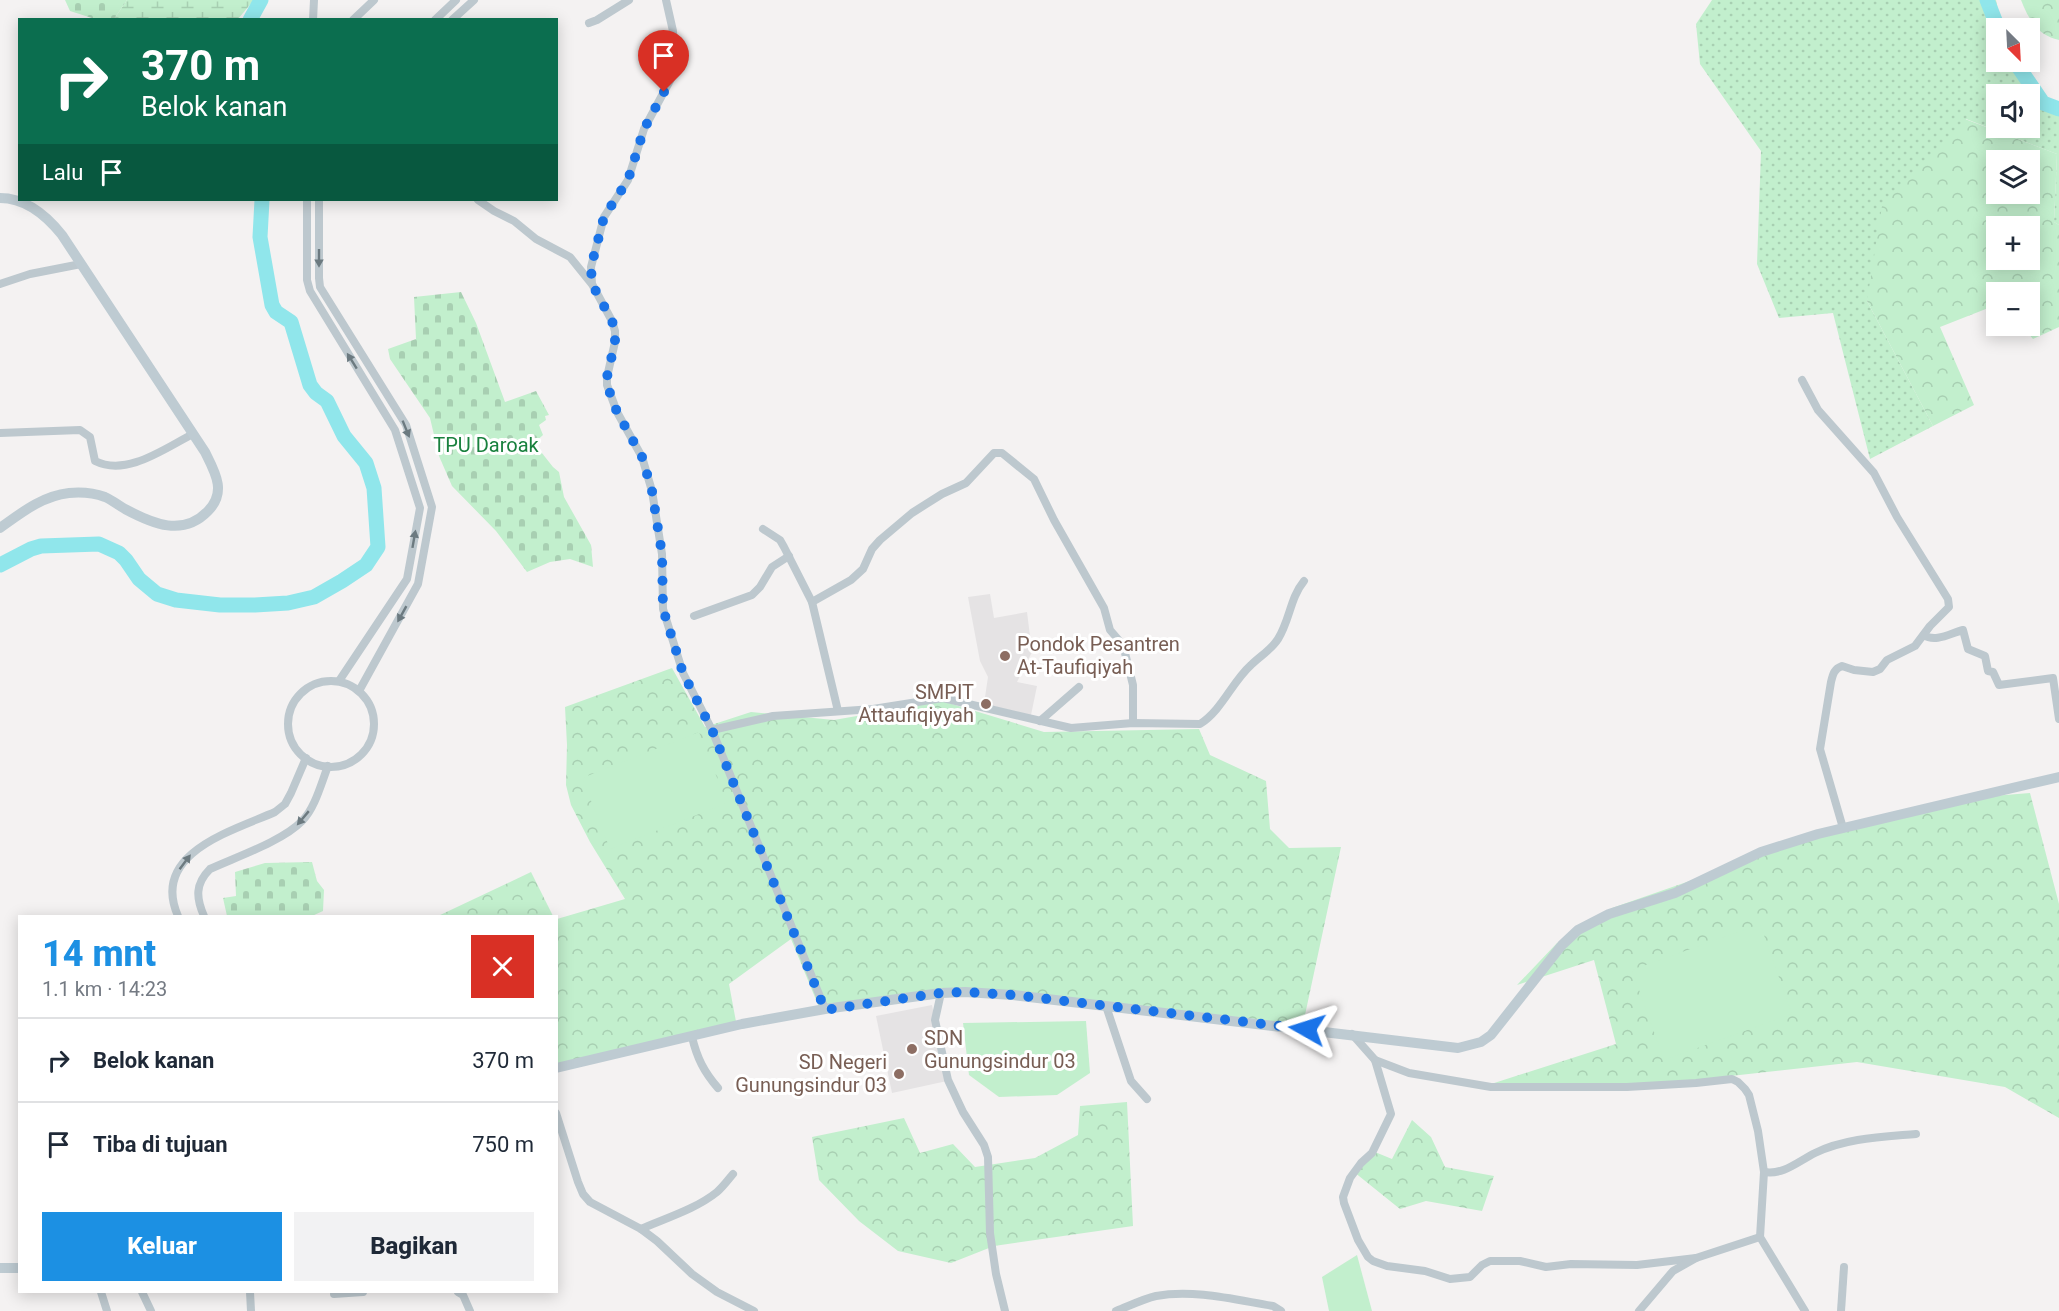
<!DOCTYPE html>
<html lang="id">
<meta charset="utf-8">
<style>
body{margin:0;font-family:Roboto,sans-serif;background:#f2f2f3;color:#1f2937;height:100vh;display:flex;flex-direction:column;font-size:22px;white-space:nowrap}
*{box-sizing:border-box;margin:0}
p{font-size:20px;color:#747a83}
.icon{flex:none;width:33px;height:33px;fill:none;stroke:currentColor;stroke-width:2;stroke-linecap:round;stroke-linejoin:round}
.map{position:relative;flex:1;overflow:hidden}
.details{position:absolute;left:18px;top:915px;width:540px;height:378px;display:flex;flex-direction:column;background:#fff;border-radius:0px;box-shadow:0 3px 15px #0003}
.details>*{flex:none}
.top-card{position:absolute;left:18px;top:18px;width:540px;height:183px;border-radius:0px;box-shadow:0 3px 15px #0003;background:#0b6e4f;color:#fff;overflow:hidden}
.needle{width:39px;rotate:156deg}
.fabs{position:absolute;left:1986px;top:18px;display:grid;gap:12px}
.fabs a{display:grid;place-items:center;width:54px;height:54px;border-radius:0px;background:#fff;box-shadow:0 3px 15px #0003;font-size:30px}
.pin{position:absolute;display:grid;place-items:center;width:51px;height:51px;color:#fff;margin:-62px -26px;border-radius:50% 50% 50% 0;rotate:-45deg;box-shadow:0 0 6px #0007}
.pin .icon{rotate:45deg}
.me{position:absolute;width:66px;margin:-33px;rotate:276deg;stroke-linejoin:round;filter:drop-shadow(0 0 4px #0008)}
.turn{display:flex;align-items:center;gap:21px;height:126px;padding:0 24px;font-size:27px}
.turn .icon{width:78px;height:78px;stroke-width:2.5}
.turn b{display:block;font-size:42px;line-height:51px}
.then{display:flex;align-items:center;height:57px;padding:0 24px;background:#0003;gap:12px;font-size:22px}
.round{display:grid;place-items:center;flex:none;width:63px;height:63px;border-radius:0px;background:#f2f2f3}
.head{display:flex;align-items:center;justify-content:space-between;height:102px;padding:0 24px}
h1{font-size:36px;font-weight:800;line-height:45px;color:#1c90e3}
.button{display:flex;gap:12px;margin-top:auto;padding:12px 24px}
.button a{flex:1;height:69px;border-radius:0px;background:#1c90e3;color:#fff;font-size:24px;font-weight:800;line-height:69px;text-align:center}
.button a+a{background:#f2f2f3;color:#1f2937}
ul{padding:0;list-style:none}
li{display:flex;align-items:center;gap:18px;height:84px;padding:0 24px;border-top:2px solid #e0e1e3}
li div{flex:1}
li b{display:block;font-size:22px}
li em{font-style:normal}
.map>svg:first-child{display:block}
.education{fill:#e5e3e4}
.grass{fill:url(#grass-dots);fill-rule:evenodd}
.forest{fill:url(#forest-crowns);fill-rule:evenodd}
.wetland{fill:url(#wetland-marsh)}
.cemetery{fill:url(#cemetery-stones)}
.pitch{fill:#c2efcd}
.lines{fill:none;stroke-linecap:round;stroke-linejoin:round}
.river{stroke:#90e6eb;stroke-width:15}
.street{stroke:#bdc8ce;stroke-width:8}
.secondary{stroke:#becbd2;stroke-width:10}
.oneway{fill:#6c7a80}
.route{stroke:#1a73e8;stroke-width:10;stroke-dasharray:0 18}
.education-dot{fill:#8d6e63;stroke:#fff;stroke-width:2}
.labels{text-anchor:middle;dominant-baseline:central;stroke-width:6;stroke-linejoin:round;paint-order:stroke}
.park-label{font-size:20px;fill:#19813e;stroke:#fff}
.education-label{font-size:20px;fill:#785e54;stroke:#fff;text-anchor:start}
</style>
<div class="map">
<svg width="2059" height="1311" viewBox="0 0 2059 1311">
<defs>
<pattern id="grass-dots" width="8" height="8" patternUnits="userSpaceOnUse" patternTransform="scale(1.5)"><rect width="8" height="8" fill="#c2efcd"/><path d="M2 2h.1M6 6h.1" fill="none" stroke="#a8cfb2" stroke-width="1.8" stroke-linecap="round"/></pattern>
<pattern id="forest-crowns" width="20" height="18" patternUnits="userSpaceOnUse" patternTransform="scale(1.5)"><rect width="20" height="18" fill="#c2efcd"/><path d="M2 6a3 3 0 1 1 6 0M12 15a3 3 0 1 1 6 0" fill="none" stroke="#a8cfb2"/></pattern>
<pattern id="wetland-marsh" width="20" height="14" patternUnits="userSpaceOnUse" patternTransform="scale(1.5)"><rect width="20" height="14" fill="#c2efcd"/><path d="M1 5h8M5 5V1M11 12h8M15 12V8" fill="none" stroke="#a8cfb2"/></pattern>
<pattern id="cemetery-stones" width="16" height="16" patternUnits="userSpaceOnUse" patternTransform="scale(1.5)"><rect width="16" height="16" fill="#c2efcd"/><path d="M2 7V4a2 2 0 0 1 4 0v3zM10 15v-3a2 2 0 0 1 4 0v3z" fill="#a8cfb2"/></pattern>
</defs>
<rect width="100%" height="100%" fill="#f4f2f2"/>
<g class="education">
<path d="M990,594L994,618L1027,612L1032,652L1017,682L1037,686L1031,715L984,704L988,677L980,661L968,597Z"/>
<path d="M932,1005L947,1081L892,1093L876,1016Z"/>
</g>
<path class="grass" d="M1712,0H1996L2002,28H1996V62H2014L2038,97L2059,108V225L2054,222L2057,154L1966,119L1867,301L1933,426L1870,459L1833,313L1779,318L1757,264L1761,151L1700,64L1696,24ZM1996,94H2030V128H1996Z"/>
<g class="forest">
<path d="M2021,0H2059V40C2037,35 2029,20 2021,0Z"/>
<path d="M1965,119L2057,154L2054,222L2059,225V327L2033,339L2022,326H2030V292H1996V305L1940,327L1974,405L1933,426L1867,301L1882,206ZM2030,160V194H1996V160ZM2030,226V260H1996V226Z"/>
<path d="M672,668L705,727L751,712L834,720L942,701L1044,732L1199,729L1210,755L1266,781L1270,829L1289,848L1341,847L1302,1029L950,993L821,1012L791,939L729,984L737,1027L557,1066V919L625,899L590,842L571,805L566,785L567,745L565,707Z"/>
<path d="M2030,793L2059,904V1118L2005,1087L1857,1062L1668,1083L1488,1085L1616,1044L1594,960L1517,985L1557,943L1612,908L1793,845L1968,798Z"/>
<path d="M531,872L553,916H438Z"/>
<path d="M1127,1102L1133,1226L994,1246L951,1263L898,1251L859,1221L819,1180L812,1137L904,1118L920,1153L953,1144L975,1167L1035,1158L1078,1135L1080,1106Z"/>
<path d="M1412,1120L1431,1137L1445,1167L1494,1176L1482,1211L1426,1201L1400,1209L1354,1172L1375,1152L1392,1159Z"/>
</g>
<path class="wetland" d="M127,0H254L238,19H114Z"/>
<g class="cemetery">
<path d="M65,0H127L114,19H95L70,11Z"/>
<path d="M461,292L476,323L505,402L536,391L549,415L545,416L546,420L539,425L543,435L534,443L553,467L559,472L564,497L591,545L593,567L570,559L550,562L527,572L496,531L452,486L439,456L430,418L390,359L388,349L416,339L414,297Z"/>
<path d="M312,862L317,881L324,890L323,911L312,916H227L223,898L236,896L235,872L265,863Z"/>
</g>
<g class="pitch">
<path d="M699,732L727,803L610,849L582,778Z"/>
<path d="M1760,924L1792,1014L1664,1060L1632,970Z"/>
<path d="M1086,1021L1090,1073L1057,1095L999,1097L969,1075L963,1023Z"/>
<path d="M1357,1255L1372,1311H1329L1322,1277Z"/>
</g>
<g class="lines">
<g class="river">
<path d="M1987,0L1998,28"/>
<path d="M250,20L261,0"/>
<path d="M2015,62L2043,103L2059,109"/>
<path d="M0,565L31,549L41,546L99,544L119,553L126,560L139,579L157,594L176,600L220,605H255L288,603L314,597L342,581L366,565L378,547L374,488L366,463L344,436L327,401L316,393L310,385L291,322L276,312L272,305L260,237L262,200"/>
</g>
<g class="street">
<path d="M666,0L673,31L674,73L644,129L628,180L604,217L591,267L592,284L612,321L615,331V342L607,377V385L617,412L642,457L652,491L662,554L663,609L683,673L712,730L825,1009"/>
<path d="M313,20L314,0"/>
<path d="M353,20L374,0"/>
<path d="M435,20L456,0"/>
<path d="M452,20L474,0"/>
<path d="M589,23L597,20L629,0"/>
<path d="M307,200V280L310,291L395,430L420,508L407,579L339,681"/>
<path d="M319,200V278L320,287L406,425L432,507L418,584L359,691"/>
<path d="M478,200L494,211L514,221L536,239L570,257L591,283"/>
<path d="M0,284L30,274L81,264"/>
<path d="M1802,380L1818,410L1874,473L1897,517L1948,599L1949,607L1930,626L1915,646L1887,660L1880,669L1873,672L1854,670L1842,666C1834,669 1833,674 1831,682L1820,749L1843,828"/>
<path d="M0,433L80,430L90,437L95,461C127,477 165,448 193,434"/>
<path d="M763,529L780,540L784,547L812,602L838,711"/>
<path d="M812,602L851,580L863,569L872,549L880,540L912,513L942,494L966,483L994,453H1002L1034,479L1054,520L1104,608L1110,630L1123,645L1133,685V723"/>
<path d="M694,616L752,595L760,587L772,567L789,556"/>
<path d="M1924,635C1935,643 1951,633 1963,630L1968,649L1985,656L1988,671L1993,672L1999,685L2053,678L2059,719"/>
<circle cx="331" cy="724" r="43"/>
<path d="M1040,721L1079,687"/>
<path d="M712,730L773,716L873,709L943,698L1071,728L1133,723L1200,724C1222,710 1232,682 1251,665C1260,656 1271,650 1278,639C1290,620 1290,598 1304,581"/>
<path d="M178,916C150,853 232,831 275,812L285,804L291,793L306,758"/>
<path d="M204,916C196,898 195,884 210,869C236,857 283,841 302,821C315,808 321,784 328,766"/>
<path d="M941,993L935,1020L948,1080L963,1112L984,1145L988,1157L990,1233L996,1274L1005,1311"/>
<path d="M1106,1006L1131,1081L1147,1099"/>
<path d="M1352,1034L1375,1060L1409,1073L1491,1087H1627L1696,1083L1732,1079L1738,1082L1745,1089L1749,1095L1758,1131L1764,1172L1760,1237L1805,1311"/>
<path d="M692,1037C697,1058 704,1072 718,1088"/>
<path d="M1375,1060L1391,1114L1372,1153L1361,1163L1350,1178L1343,1197L1344,1203L1358,1240L1368,1257L1373,1261L1387,1266L1425,1271L1450,1279L1470,1277L1482,1265L1490,1261H1520L1546,1267L1571,1264L1637,1265L1696,1258"/>
<path d="M556,1113L578,1182L583,1194L590,1202L641,1229L657,1241L692,1274L717,1292L754,1311"/>
<path d="M1764,1172C1784,1175 1797,1162 1815,1153C1846,1138 1882,1137 1916,1134"/>
<path d="M641,1229C666,1218 696,1209 717,1192C723,1187 728,1180 733,1174"/>
<path d="M101,1292L107,1311"/>
<path d="M142,1292L151,1311"/>
<path d="M250,1292L251,1311"/>
<path d="M458,1292L463,1295L470,1311"/>
<path d="M334,1294L363,1292"/>
<path d="M1116,1311C1129,1306 1143,1299 1156,1296C1194,1289 1236,1300 1273,1306L1281,1311"/>
<path d="M1639,1311L1673,1271L1696,1258L1760,1237"/>
<path d="M1841,1311L1844,1267"/>
</g>
<g class="secondary">
<path d="M0,198C26,198 46,215 62,235L205,452C215,472 227,492 208,511C183,537 153,524 125,509C118,505 112,500 105,497C94,493 80,492 69,493C42,496 21,513 0,528"/>
<path d="M556,1068L742,1024L825,1009L941,993L965,992L1013,995L1458,1048L1481,1042L1491,1035L1562,945L1578,930L1609,914L1675,893L1761,852L1818,834L2059,777"/>
<path d="M0,1268H20"/>
</g>
</g>
<defs><path id="oneway-solid" d="M-6-.8H1V-3.2L6.5 0L1 3.2V.8H-6Z" transform="scale(1.5)"/></defs>
<g class="oneway">
<use href="#oneway-solid" transform="translate(319 258) rotate(90)"/>
<use href="#oneway-solid" transform="translate(352 361) rotate(-122)"/>
<use href="#oneway-solid" transform="translate(406 429) rotate(68)"/>
<use href="#oneway-solid" transform="translate(414 539) rotate(-80)"/>
<use href="#oneway-solid" transform="translate(402 614) rotate(119)"/>
<use href="#oneway-solid" transform="translate(303 818) rotate(130)"/>
<use href="#oneway-solid" transform="translate(185 862) rotate(-53)"/>
</g>
<g class="lines">
<path class="route" d="M664,92L644,129L628,180L604,217L591,267L592,284L612,321L615,331V342L607,377V385L617,412L642,457L652,491L662,554L663,609L683,673L712,730L825,1010L941,993L965,992L1013,995L1307,1029"/>
</g>
<g class="education-dot">
<circle cx="1005" cy="656" r="6"/>
<circle cx="986" cy="704" r="6"/>
<circle cx="912" cy="1049" r="6"/>
<circle cx="899" cy="1074" r="6"/>
</g>
<g class="labels">
<g class="park-label">
<text x="486" y="445">TPU Daroak</text>
</g>
<g class="education-label">
<text x="1017" y="644">Pondok Pesantren<tspan x="1017" dy="23">At-Taufiqiyah</tspan></text>
<text x="974" y="692" text-anchor="end">SMPIT<tspan x="974" dy="23">Attaufiqiyyah</tspan></text>
<text x="924" y="1038">SDN<tspan x="924" dy="23">Gunungsindur 03</tspan></text>
<text x="887" y="1062" text-anchor="end">SD Negeri<tspan x="887" dy="23">Gunungsindur 03</tspan></text>
</g>
</g>
</svg>
<div class="fabs">
<a><svg class="needle" viewBox="-14 -14 28 28"><path d="M0-13l5 13h-10z" fill="#e53935"/><path d="M0 13l5-13h-10z" fill="#747a83"/></svg></a>
<a><svg class="icon" aria-label="sound" viewBox="0 0 24 24"><path d="M4 9h4l5-4v14l-5-4H4zM17 9q2 3 0 6"/></svg></a>
<a><svg class="icon" aria-label="layers" viewBox="0 0 24 24"><path d="M12 4l9 5-9 5-9-5zM3 14l9 5 9-5"/></svg></a>
<a>+</a>
<a>−</a>
</div>
<div class="pin" style="left:664px;top:92px;background:#d93025"><svg class="icon" aria-label="arrive" viewBox="0 0 24 24"><path d="M6 21V4h12l-3 4 3 4H6"/></svg></div>
<svg class="me" style="left:1307px;top:1029px" viewBox="-20 -20 40 40"><path d="M0-17L14 15 0 8-14 15z" fill="#1a73e8" stroke="#fff" stroke-width="4"/></svg>
<div class="top-card">
<div class="turn"><svg class="icon" aria-label="right" viewBox="0 0 24 24"><path d="M7 20v-9h11M14 6l5 5-5 5"/></svg><div><b>370 m</b>Belok kanan</div></div>
<div class="then">Lalu<svg class="icon" aria-label="arrive" viewBox="0 0 24 24"><path d="M6 21V4h12l-3 4 3 4H6"/></svg></div>
</div>
<section class="details">
<div class="head"><div><h1>14 mnt</h1><p>1.1 km · 14:23</p></div><a class="round" style="background:#d93025;color:#fff"><svg class="icon" aria-label="close" viewBox="0 0 24 24"><path d="M6 6l12 12M18 6L6 18"/></svg></a></div>
<ul>
<li><svg class="icon" aria-label="right" viewBox="0 0 24 24"><path d="M7 20v-9h11M14 6l5 5-5 5"/></svg><div><b>Belok kanan</b></div><em>370 m</em></li>
<li><svg class="icon" aria-label="arrive" viewBox="0 0 24 24"><path d="M6 21V4h12l-3 4 3 4H6"/></svg><div><b>Tiba di tujuan</b></div><em>750 m</em></li>
</ul>
<div class="button"><a>Keluar</a><a>Bagikan</a></div>
</section>
</div>
